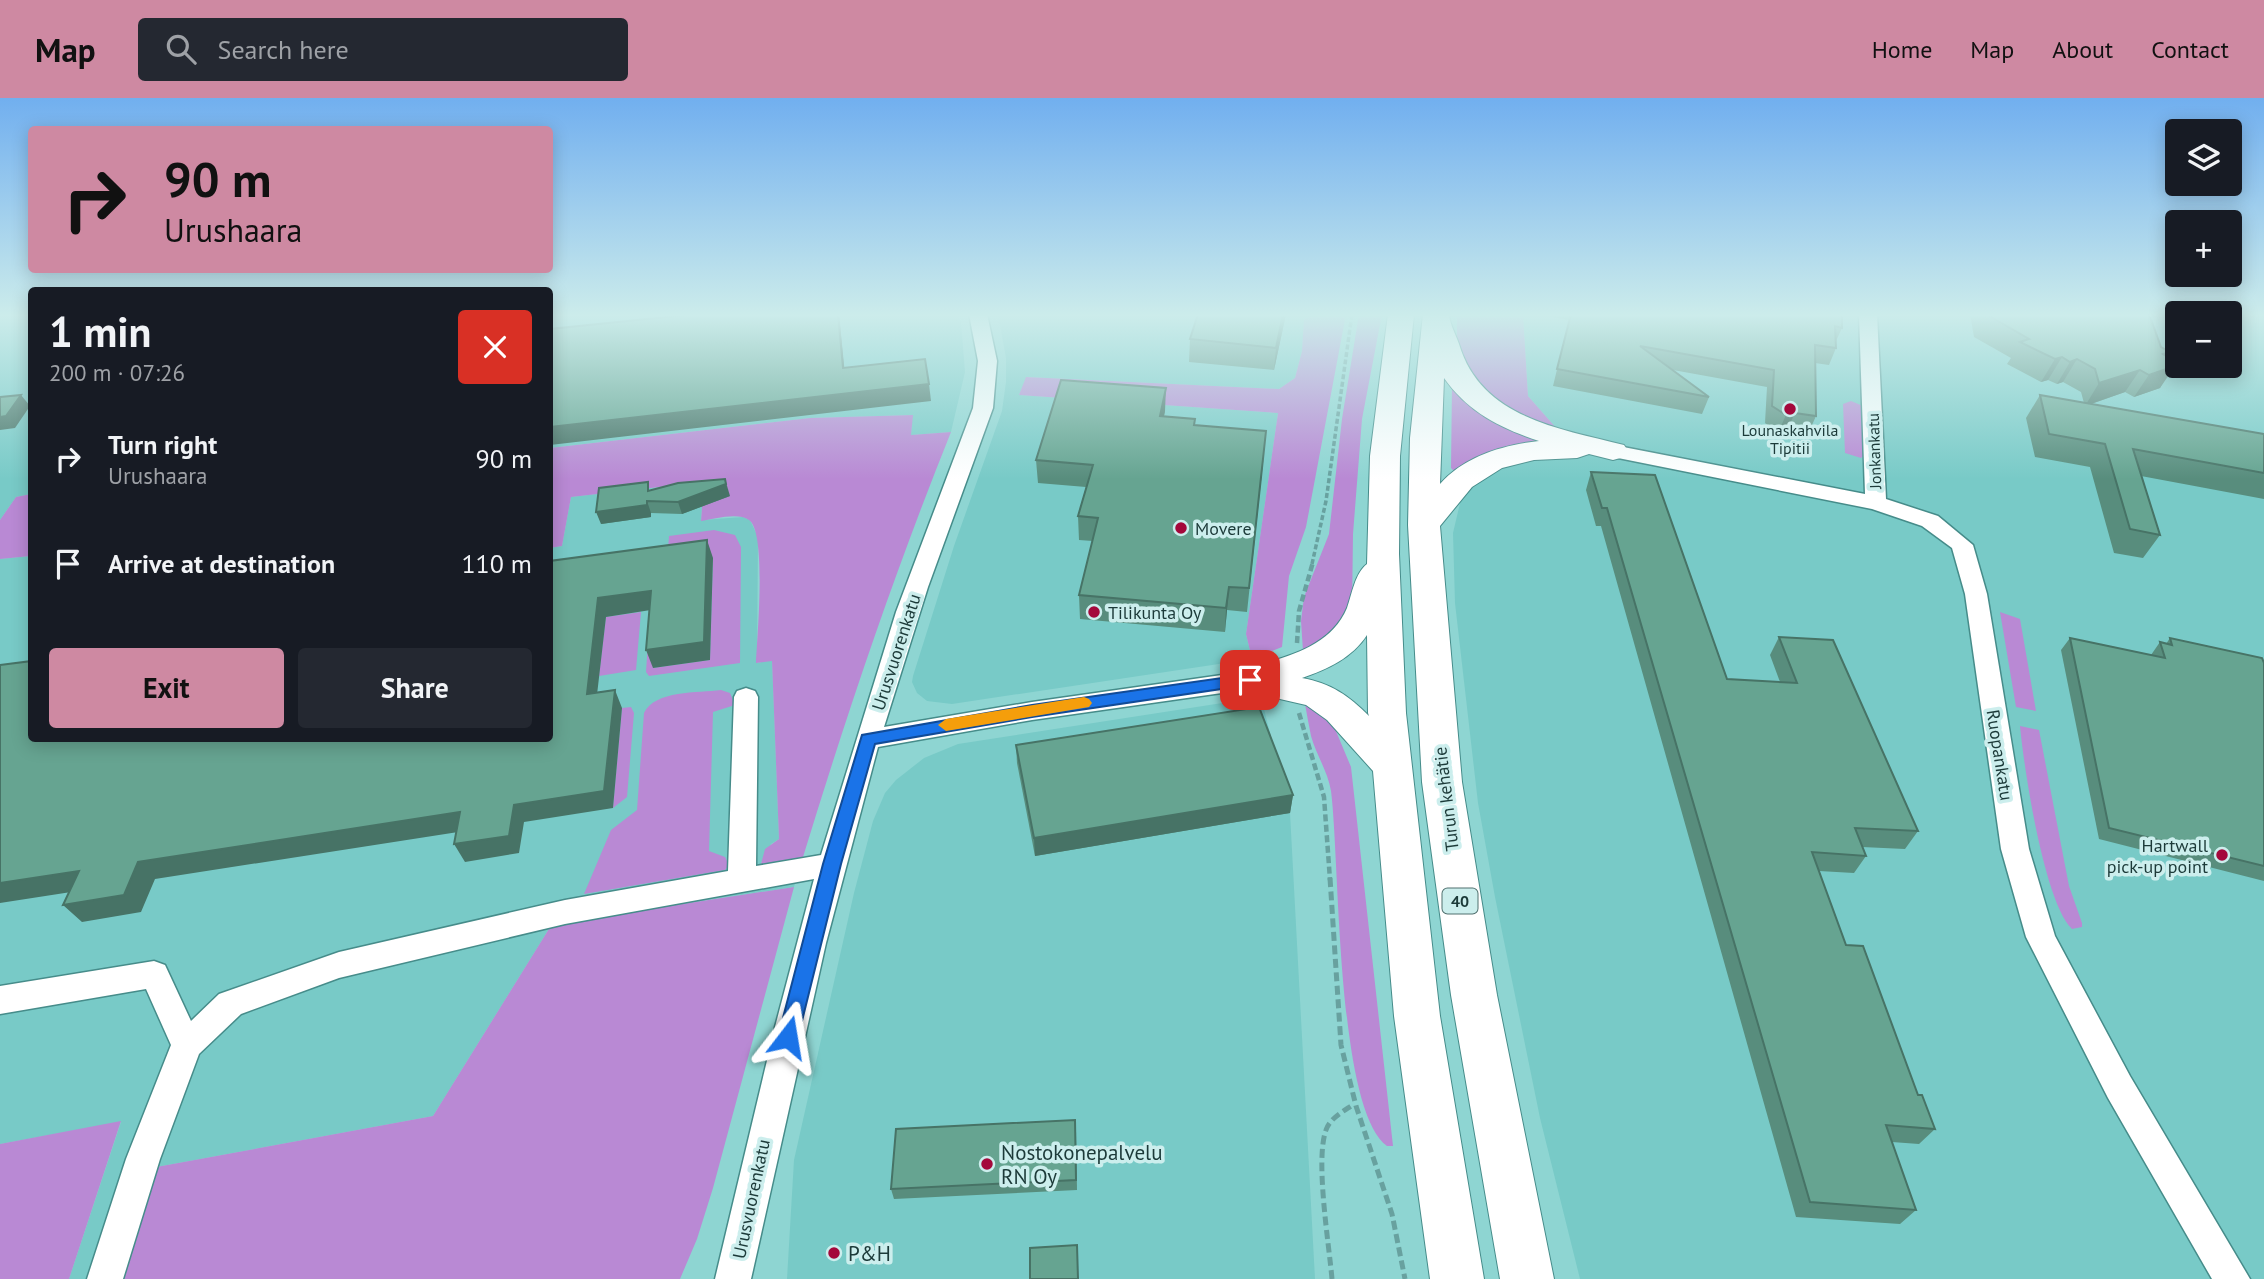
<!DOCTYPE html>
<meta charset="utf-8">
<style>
body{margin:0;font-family:"PT Sans",sans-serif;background:#242831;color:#f1f3f6;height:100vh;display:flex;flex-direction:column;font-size:26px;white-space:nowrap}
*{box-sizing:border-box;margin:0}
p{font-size:23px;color:#9ea1a6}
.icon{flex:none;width:38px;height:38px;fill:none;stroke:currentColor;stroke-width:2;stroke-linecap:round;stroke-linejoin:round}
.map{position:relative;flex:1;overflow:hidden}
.panel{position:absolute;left:28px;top:189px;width:525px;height:455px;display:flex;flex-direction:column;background:#171b24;border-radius:7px;box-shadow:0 4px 18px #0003}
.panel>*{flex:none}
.guide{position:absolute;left:28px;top:28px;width:525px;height:147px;border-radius:7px;box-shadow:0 4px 18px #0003;background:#ce89a2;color:#111;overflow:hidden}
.controls{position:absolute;left:2165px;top:21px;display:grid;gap:14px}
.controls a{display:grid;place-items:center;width:77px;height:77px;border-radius:7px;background:#171b24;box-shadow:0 4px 18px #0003;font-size:35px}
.pin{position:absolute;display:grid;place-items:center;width:60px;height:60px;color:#fff;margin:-30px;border-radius:14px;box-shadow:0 4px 10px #0006}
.me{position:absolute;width:77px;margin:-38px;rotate:14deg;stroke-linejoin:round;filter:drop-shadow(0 0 5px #0008)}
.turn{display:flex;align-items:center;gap:24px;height:147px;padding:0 21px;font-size:32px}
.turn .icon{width:91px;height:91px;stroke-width:2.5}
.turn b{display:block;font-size:49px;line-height:60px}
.round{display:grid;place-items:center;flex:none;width:74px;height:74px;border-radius:7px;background:#242831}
.headline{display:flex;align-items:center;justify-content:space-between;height:119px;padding:0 21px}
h1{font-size:42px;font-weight:700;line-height:52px}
.primary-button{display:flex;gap:14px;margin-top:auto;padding:14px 21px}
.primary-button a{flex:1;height:80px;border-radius:7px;background:#ce89a2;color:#111;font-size:28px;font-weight:700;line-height:80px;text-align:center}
.primary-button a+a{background:#242831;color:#f1f3f6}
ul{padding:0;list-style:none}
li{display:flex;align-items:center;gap:21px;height:105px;padding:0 21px}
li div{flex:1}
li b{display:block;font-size:26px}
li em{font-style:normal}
header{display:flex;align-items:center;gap:42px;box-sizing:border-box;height:98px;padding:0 35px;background:#ce89a2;color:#111}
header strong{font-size:33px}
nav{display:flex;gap:38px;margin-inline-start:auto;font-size:24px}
.search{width:490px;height:63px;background:#242831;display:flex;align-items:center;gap:18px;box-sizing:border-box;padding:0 24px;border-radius:7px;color:#9ea1a6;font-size:26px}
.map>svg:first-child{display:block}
.built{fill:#78cac7}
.green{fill:#b989d4}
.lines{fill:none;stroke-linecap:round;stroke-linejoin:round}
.minor-casing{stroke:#468c8a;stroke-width:3}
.highway-casing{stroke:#468c8a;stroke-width:2}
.path-far2{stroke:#68a19f;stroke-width:3.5;stroke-dasharray:5 2.5;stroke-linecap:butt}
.path-far1{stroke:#68a19f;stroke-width:4.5;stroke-dasharray:7 3.5;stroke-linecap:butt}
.path{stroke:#68a19f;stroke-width:5;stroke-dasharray:9 4.5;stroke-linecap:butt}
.minor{fill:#fff;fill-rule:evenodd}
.highway{fill:#fff;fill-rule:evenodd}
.wall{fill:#588d7d}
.shaded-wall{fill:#477366}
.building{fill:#66a491;stroke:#477366;stroke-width:2}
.route{fill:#1a73e8;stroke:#114b97;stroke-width:2}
.slow{fill:#f59e0b}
.poi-dot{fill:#a4083b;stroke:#cceeed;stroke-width:2.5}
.labels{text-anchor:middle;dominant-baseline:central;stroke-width:7;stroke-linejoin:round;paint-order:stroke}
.far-poi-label{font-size:16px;fill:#1c3a39;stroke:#cceeed}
.far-street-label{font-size:16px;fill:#1c3a39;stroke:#cceeed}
.shield{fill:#cceeed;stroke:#51706f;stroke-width:2}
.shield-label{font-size:16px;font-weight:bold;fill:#1c3a39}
.poi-label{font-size:18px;fill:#1c3a39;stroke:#cceeed;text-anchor:start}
.street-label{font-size:18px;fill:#1c3a39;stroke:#cceeed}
.near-poi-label{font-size:21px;fill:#1c3a39;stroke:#cceeed;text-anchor:start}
</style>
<header>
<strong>Map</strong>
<div class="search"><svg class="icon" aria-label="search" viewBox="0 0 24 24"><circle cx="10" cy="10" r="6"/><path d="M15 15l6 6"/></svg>Search here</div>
<nav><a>Home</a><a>Map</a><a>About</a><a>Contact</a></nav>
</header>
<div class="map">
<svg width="2264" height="1181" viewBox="0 0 2264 1181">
<rect width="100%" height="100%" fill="#8ed5d2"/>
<g class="built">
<path d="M0,216H31V396L16,399L0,422Z"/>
<path d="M550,216H957L961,224L965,274L951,334L911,337L912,317L810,320L550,350Z"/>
<path d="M998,216H1316L1304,221L1302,253L1295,280L1279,291L1027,279L1019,297L1278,315L1246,536L1252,561L952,606L927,603L917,595L912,584L913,578L954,448L1002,313L1006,284V260Z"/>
<path d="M1523,216H2177V268H2230V216H2264V1181H1580L1540,1020L1495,799L1478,705L1455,505L1453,435L1461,401L1478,379L1557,331L1528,298Z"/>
<path d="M704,384L701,422L743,419L750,422L758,439L757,565L772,562L779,741L771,746L761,765L803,759L794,789L552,826L433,1018L151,1070L117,1181H69L121,1024L0,1046V461L31,458L32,640H550V450L562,448L571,399Z"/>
<path d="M1261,599L1290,715L1315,1181H787L794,1062L854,795L873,723L885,695L896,682L924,660L958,646Z"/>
</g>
<g class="green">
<path d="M1316,216H1346L1306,429L1289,478L1282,549L1252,561L1246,536L1278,315L1019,297L1026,279L1279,291L1295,280L1302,253L1304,221Z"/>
<path d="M1359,216H1382L1362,321L1353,436L1352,511C1343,528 1321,546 1303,553L1301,523L1304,499L1329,436L1342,321Z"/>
<path d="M1457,216H1523L1528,298L1557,331L1534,324L1479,292L1457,249Z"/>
<path d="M1452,287L1556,345L1455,374L1451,370Z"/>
<path d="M1851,303L1863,308L1864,357L1861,360L1845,355L1843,306Z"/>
<path d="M913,317L911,337L951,334C895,473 847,615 803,759L761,766L765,751L779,741L772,563L756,565C757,540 767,434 749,422C738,414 713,421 701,423L704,384L571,399L562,448L550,450V350L810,320Z"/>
<path d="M31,396V458L0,461V422L16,399Z"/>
<path d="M714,432L735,437L741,449L740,565L649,578L646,574L650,513L653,570L710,562L713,461L667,466L669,438Z"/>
<path d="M641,514L636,572L599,578L606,519Z"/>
<path d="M2000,514L2020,521L2036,613L2016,609Z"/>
<path d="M721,592L730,595L735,607L713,614L709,753L725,759L729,767L725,772L584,796L611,732L637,712L644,615C655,592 698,595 721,592Z"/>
<path d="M1305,606L1333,626L1351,669L1393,1048H1387C1336,1011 1340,762 1331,693C1328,674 1316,656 1311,638C1309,628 1307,617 1305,606Z"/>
<path d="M631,609L634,615L627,699L613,710L622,610Z"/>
<path d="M2020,628L2039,632L2069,788L2082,825V829L2072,831C2044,804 2024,670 2020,628Z"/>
<path d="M794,789L713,1090L697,1141L680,1181H117L151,1070L433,1018L552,826Z"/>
<path d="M121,1023L69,1181H0V1046Z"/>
</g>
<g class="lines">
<defs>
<g id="minor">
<path d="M969,216H987L997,263L993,310L928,489L884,629L1032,604L1250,573L1259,576L1262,582L1259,588L1250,591L1032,622L878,649L826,845L751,1181H715L775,929L814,781L565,826L339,880L241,916L199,956L160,1061L123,1181H87L126,1061L171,947L146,891L0,916V888L154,863L165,867L191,923L219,896L339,854L565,802L728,773L734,599L737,593L746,590L755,593L758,599L756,768L821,757L896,514L973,310L978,263Z"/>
<path d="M1859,216H1877L1886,401L1938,418L1973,447L1987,496L2029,751L2055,838L2130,978L2250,1181H2212L2108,1000L2026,839L2001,751L1965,496L1952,450L1922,428L1872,411L1613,359L1606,357L1603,353L1606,349L1613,347L1865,396Z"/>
</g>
<g id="highway">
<path d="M1388,216H1414L1400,358L1399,456L1406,615L1440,918L1484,1181H1430L1394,918L1373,673L1327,622L1306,607L1237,591L1232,582L1237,573C1277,561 1329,553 1347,510C1352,496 1355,475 1367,466L1370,358ZM1367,537L1368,615L1369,618C1349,598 1331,585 1302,580C1328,571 1352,560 1367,537Z"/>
<path d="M1423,216H1449C1449,224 1456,237 1459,246C1481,320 1558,330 1624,347L1628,353L1624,359L1613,362L1589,356L1577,360L1534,362L1502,370L1472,389L1440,428L1462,684L1497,897L1554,1181H1500L1451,897L1422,684L1408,427L1410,340ZM1444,280C1468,314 1500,330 1539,343C1503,347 1465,358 1440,386Z"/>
</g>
</defs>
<use href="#minor" class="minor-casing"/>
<use href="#highway" class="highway-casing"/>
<path class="path-far2" d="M1312,466L1326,403L1352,216"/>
<g class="path-far1">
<path d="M1297,545L1299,513L1313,464"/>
<path d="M1299,615L1324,699L1330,782"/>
</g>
<g class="path">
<path d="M1330,780L1341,947L1356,1008L1392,1116L1405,1181"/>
<path d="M1332,1181C1329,1146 1315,1062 1326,1032C1330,1020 1344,1013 1354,1006"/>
</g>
<use href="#minor" class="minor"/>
<use href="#highway" class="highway"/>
</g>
<g class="wall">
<path d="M1198,216H1286L1274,272L1189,264L1190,241Z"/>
<path d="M1547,216H1842V230L1836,243V250L1829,267L1815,265L1816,318L1808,336L1787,332L1778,335L1765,325L1767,289L1673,272L1709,299L1702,316L1553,288L1569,222L1547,218Z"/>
<path d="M1970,216H2149L2161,249L2167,258L2175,263L2160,290L2134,299L2125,294L2091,306L2264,336V401L2141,378L2160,437L2143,460L2114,455L2090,369L2035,359L2026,320L2040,297L2084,305L2081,294L2063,284L2057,286L2048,282L2041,284L2007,266L2011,260L1974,239Z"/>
<path d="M1165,313L1164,318L1195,327L1264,356L1247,514L1227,512L1225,534L1080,521L1079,497L1093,443L1079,442L1078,418L1086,389L1038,385L1036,362Z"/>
<path d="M1591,374L1727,581L1780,584L1770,557L1779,539L1918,733L1905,751L1862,749L1866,758L1854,775L1819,773L1846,847L1935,1031L1919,1046L1892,1044L1916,1112L1900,1126L1796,1119L1601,428H1596L1586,392Z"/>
<path d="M651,392L730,398L682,416L651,415V419L601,426Z"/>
<path d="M2070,540L2151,557L2160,544L2166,546L2170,540L2264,565V783L2099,741L2061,552Z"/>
<path d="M1016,647L1293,697L1290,715L1035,758L1017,665Z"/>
<path d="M1076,1033L1077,1092L894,1101L891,1091Z"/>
</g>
<g class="shaded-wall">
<path d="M838,216H839L846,287L843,270Z"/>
<path d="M1283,216H1286L1274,272L1276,250Z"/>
<path d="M2170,254L2156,274L2169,264L2175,263L2170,269L2175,268L2160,290L2134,299L2163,256Z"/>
<path d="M2062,259L2048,282L2041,284L2055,261Z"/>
<path d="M2077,261L2063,284L2057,286L2070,264Z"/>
<path d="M2140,272L2125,294L2085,308L2099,285Z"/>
<path d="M929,286L931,303L550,347V329Z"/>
<path d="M1166,290L1165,313L1159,341L1160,318Z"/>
<path d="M21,297L30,308L15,330L0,332V319Z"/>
<path d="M1795,315L1787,332L1778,335L1786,317Z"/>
<path d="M725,381L730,398L682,416L678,404Z"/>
<path d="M647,403L651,415V419L601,426L596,414Z"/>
<path d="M707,442L713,460L710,562L653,570L646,552Z"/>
<path d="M1229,489L1227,512L1225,534L1226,510Z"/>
<path d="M651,493L657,511L606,519L595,614L587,596L598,500Z"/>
<path d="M615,592L622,610L613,710L524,724L519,755L465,764L454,746Z"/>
<path d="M1293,697L1290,715L1035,758L1034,740Z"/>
<path d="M460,714L471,732L155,781L141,814L82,824L63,807L138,764Z"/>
<path d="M79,773L97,790L0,805V785Z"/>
</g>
<g class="building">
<path d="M696,216H838L843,270L925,261L929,286L550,329V231Z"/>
<path d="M1198,216H1283L1276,250L1190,241Z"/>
<path d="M1571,216H1842V230L1835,228L1836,250L1815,247L1816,318L1795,315L1786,317L1772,308L1774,272L1640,248L1709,299L1557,271Z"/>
<path d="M1986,216H2149L2161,249L2170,254L2163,256L2175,263L2169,264L2175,268L2149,277L2140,272L2099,285L2095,271L2077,261L2070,264L2062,259L2055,261L2020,244L2029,241Z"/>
<path d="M1061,282L1166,290L1160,318L1195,321L1194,327L1266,333L1249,490L1229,489L1226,510L1079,497L1098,420L1078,418L1093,367L1036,362Z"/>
<path d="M21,297L6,318L0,319V299Z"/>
<path d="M2040,297L2264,336V375L2133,351L2160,437L2130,431L2105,346L2049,336Z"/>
<path d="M1591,374L1655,377L1727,581L1797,585L1779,539L1833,542L1918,733L1855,730L1866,758L1812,754L1846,847L1863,848L1918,997H1922L1935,1031L1886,1027L1916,1112L1810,1104L1607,410H1602Z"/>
<path d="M725,381L726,386L678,404L647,403V407L596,414L599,390L648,384V393L678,385Z"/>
<path d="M707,442L704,544L646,552L651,493L598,500L587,596L615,592L604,693L514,707L509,738L454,746L460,714L138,764L124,797L63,807L79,773L0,785V567L32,563V640H550V463Z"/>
<path d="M2070,540L2165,560L2160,544L2172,547L2170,540L2262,560L2264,565V768L2109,730Z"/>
<path d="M1259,609L1293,697L1034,740L1016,647Z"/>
<path d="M1075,1022L1076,1082L891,1091L896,1031Z"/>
<path d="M1077,1147L1078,1181H1030V1150Z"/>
</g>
<linearGradient id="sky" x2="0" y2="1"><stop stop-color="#71afef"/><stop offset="0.57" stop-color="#cceceb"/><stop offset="1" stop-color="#cceceb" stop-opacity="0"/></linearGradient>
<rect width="2264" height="381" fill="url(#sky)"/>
<path class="route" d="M1250,576L1258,582L1255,586L1032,619L875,646L841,766L798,939L795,946L788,948L781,946L778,939L823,766L862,637L1032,607Z"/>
<path class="slow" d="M1084,599L1089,601L1092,605L1089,609L946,633L938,627L946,621Z"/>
<g class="poi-dot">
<circle cx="1790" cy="311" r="7"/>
<circle cx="1181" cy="430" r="7"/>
<circle cx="1094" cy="514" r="7"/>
<circle cx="2222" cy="757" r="7"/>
<circle cx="987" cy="1066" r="7"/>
<circle cx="834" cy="1155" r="7"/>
</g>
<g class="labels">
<g class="far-poi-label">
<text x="1790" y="332">Lounaskahvila<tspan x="1790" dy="18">Tipitii</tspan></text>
</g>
<g class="far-street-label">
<text transform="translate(1874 353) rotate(-92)">Jonkankatu</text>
</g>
<rect class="shield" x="1442.5" y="790.5" width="35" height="25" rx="5"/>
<g class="shield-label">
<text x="1460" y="803">40</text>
</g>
<g class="poi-label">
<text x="1195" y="430">Movere</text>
<text x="1108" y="514">Tilikunta Oy</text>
<text x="2208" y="747" text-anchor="end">Hartwall<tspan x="2208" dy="21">pick-up point</tspan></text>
</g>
<g class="street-label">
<text transform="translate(896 554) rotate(-72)">Urusvuorenkatu</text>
<text transform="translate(2000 657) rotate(81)">Ruopankatu</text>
<text transform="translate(1446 701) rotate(-97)">Turun kehätie</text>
<text transform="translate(751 1101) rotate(-78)">Urusvuorenkatu</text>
</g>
<g class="near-poi-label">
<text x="1001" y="1054">Nostokonepalvelu<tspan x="1001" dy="24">RN Oy</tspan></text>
<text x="848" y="1155">P&amp;H</text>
</g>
</g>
</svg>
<div class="controls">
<a><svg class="icon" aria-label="layers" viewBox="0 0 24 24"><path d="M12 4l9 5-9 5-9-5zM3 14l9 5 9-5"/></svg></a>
<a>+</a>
<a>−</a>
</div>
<div class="pin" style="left:1250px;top:582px;background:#d93025"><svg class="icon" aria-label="arrive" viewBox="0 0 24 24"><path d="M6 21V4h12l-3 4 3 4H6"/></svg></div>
<svg class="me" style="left:788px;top:939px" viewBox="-20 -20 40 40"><path d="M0-17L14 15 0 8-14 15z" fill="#1a73e8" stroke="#fff" stroke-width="4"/></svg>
<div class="guide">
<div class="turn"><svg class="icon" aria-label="right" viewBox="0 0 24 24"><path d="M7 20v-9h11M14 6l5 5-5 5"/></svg><div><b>90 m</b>Urushaara</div></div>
</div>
<section class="panel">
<div class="headline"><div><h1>1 min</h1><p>200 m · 07:26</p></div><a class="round" style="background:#d93025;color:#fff"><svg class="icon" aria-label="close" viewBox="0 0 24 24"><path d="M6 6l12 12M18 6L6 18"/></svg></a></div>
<ul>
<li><svg class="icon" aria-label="right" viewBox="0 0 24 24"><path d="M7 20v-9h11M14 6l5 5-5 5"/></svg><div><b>Turn right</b><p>Urushaara</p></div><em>90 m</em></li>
<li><svg class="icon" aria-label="arrive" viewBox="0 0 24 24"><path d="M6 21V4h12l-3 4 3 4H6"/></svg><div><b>Arrive at destination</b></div><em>110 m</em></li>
</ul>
<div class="primary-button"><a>Exit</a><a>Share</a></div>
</section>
</div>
